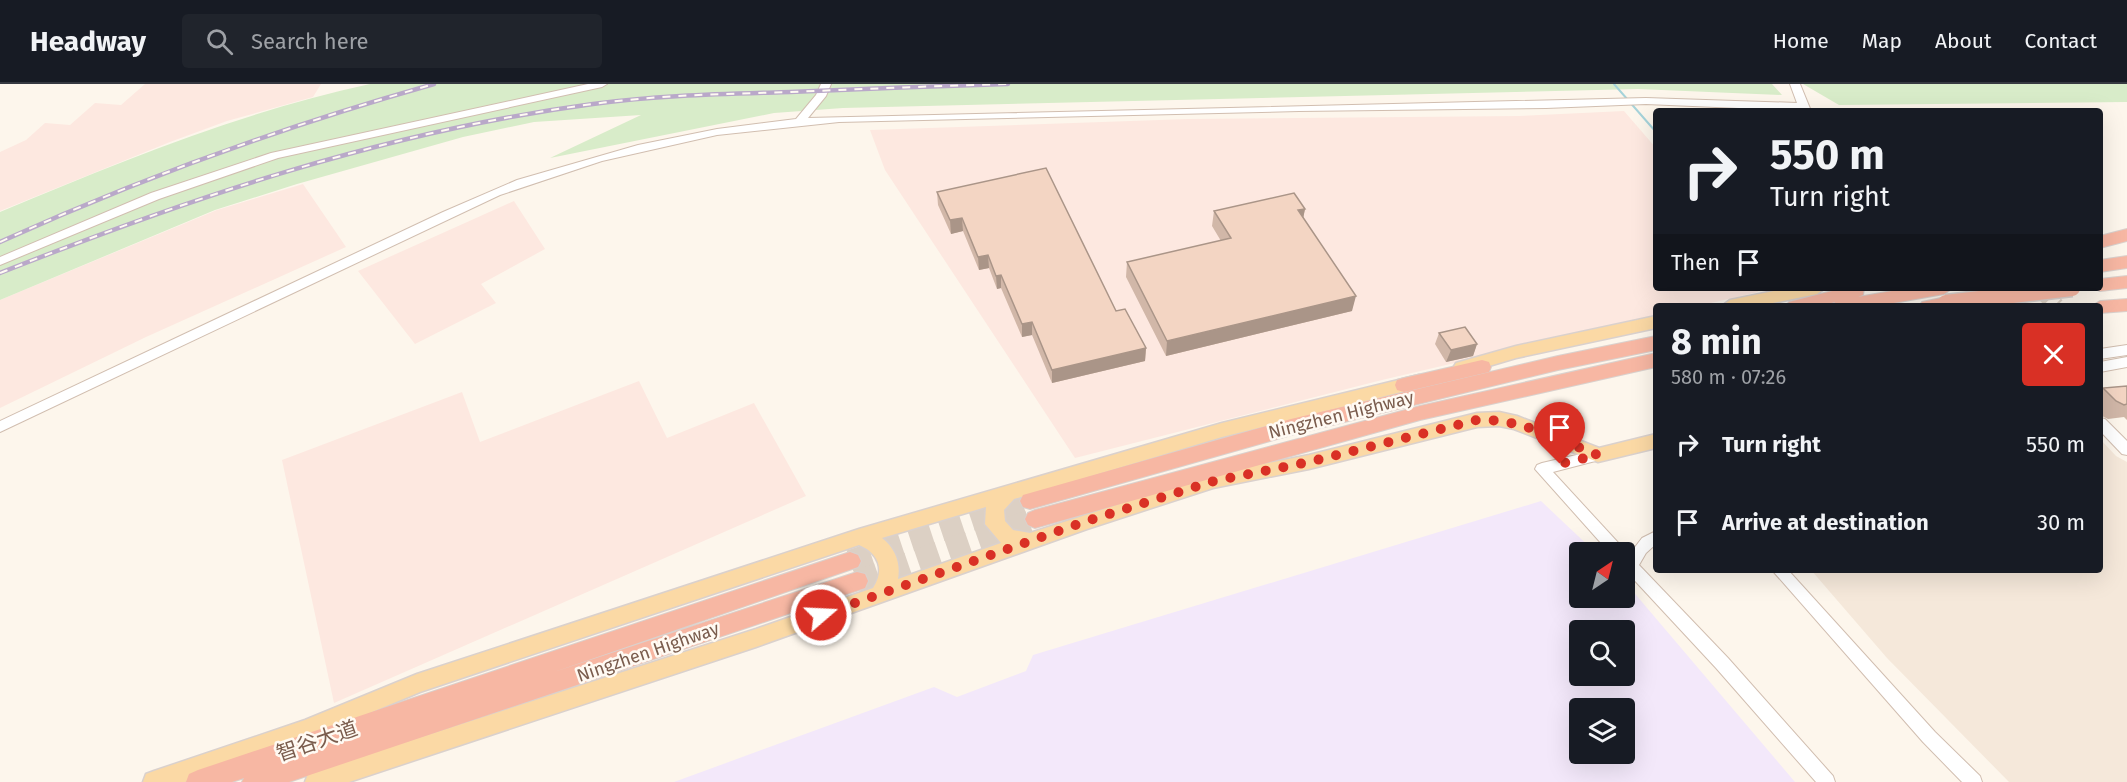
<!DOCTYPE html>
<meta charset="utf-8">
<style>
body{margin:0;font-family:"Fira Sans","Noto Sans SC",sans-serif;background:#20242c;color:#f1f3f6;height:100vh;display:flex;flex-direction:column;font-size:22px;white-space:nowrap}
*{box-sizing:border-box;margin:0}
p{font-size:20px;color:#9ea1a6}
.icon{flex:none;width:33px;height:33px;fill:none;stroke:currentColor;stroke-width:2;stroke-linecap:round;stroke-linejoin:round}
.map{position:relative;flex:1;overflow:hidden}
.side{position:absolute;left:1653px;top:219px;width:450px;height:270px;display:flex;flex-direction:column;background:#171b24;border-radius:6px;box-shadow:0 6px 24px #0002}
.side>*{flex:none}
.hud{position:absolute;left:1653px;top:24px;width:450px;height:183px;border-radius:6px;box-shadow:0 6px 24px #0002;background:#171b24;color:#f1f3f6;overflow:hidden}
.needle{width:39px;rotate:35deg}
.buttons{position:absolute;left:1569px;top:458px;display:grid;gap:12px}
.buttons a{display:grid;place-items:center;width:66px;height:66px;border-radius:6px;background:#171b24;box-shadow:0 6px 24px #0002;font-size:30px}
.pin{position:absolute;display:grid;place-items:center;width:51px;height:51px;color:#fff;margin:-62px -26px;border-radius:50% 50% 50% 0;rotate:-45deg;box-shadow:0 0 6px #0007}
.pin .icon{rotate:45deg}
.me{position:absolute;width:66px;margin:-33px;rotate:71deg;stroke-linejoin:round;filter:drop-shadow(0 0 4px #0008)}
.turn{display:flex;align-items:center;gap:21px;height:126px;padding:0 18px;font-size:27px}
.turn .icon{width:78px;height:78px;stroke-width:2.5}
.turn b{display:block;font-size:42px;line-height:51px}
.then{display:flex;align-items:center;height:57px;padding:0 18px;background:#0003;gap:12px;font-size:22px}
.round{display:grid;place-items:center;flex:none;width:63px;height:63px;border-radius:6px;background:#20242c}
.overview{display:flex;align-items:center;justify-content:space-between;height:102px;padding:0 18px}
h1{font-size:36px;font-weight:700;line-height:45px}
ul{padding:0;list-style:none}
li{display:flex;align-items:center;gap:18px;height:78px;padding:0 18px}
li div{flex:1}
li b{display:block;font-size:22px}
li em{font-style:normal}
header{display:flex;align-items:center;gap:36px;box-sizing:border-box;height:84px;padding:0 30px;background:#171b24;border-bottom:2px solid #363941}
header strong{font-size:28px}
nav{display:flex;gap:33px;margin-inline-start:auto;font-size:21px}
.search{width:420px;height:54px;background:#20242c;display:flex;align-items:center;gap:15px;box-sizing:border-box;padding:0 21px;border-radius:6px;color:#9ea1a6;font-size:22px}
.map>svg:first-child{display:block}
.residential{fill:#f5e8da}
.commercial{fill:#fde8e0}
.education{fill:#f3e8fa;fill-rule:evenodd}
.green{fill:#d8ecc9}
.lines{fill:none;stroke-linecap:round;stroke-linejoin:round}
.stream{stroke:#a5d3da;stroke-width:2}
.major-tunnel{stroke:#dcd0c4;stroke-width:16;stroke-dasharray:16 8;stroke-linecap:butt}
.highway-tunnel{stroke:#dcd0c4;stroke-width:22;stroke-dasharray:22 10;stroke-linecap:butt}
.minor-casing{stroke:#d1beb0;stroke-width:2}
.major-casing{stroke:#dad1cd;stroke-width:3}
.highway-casing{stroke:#dad1cd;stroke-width:2}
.minor{fill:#fff;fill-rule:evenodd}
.major{fill:#fbd9a5;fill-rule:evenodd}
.highway{fill:#f7b7a3;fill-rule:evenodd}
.rail-casing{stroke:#b9a8c9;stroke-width:4.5}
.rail{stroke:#fffaf3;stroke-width:2;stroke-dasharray:8;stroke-linecap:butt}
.highway-bridge-casing{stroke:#dad1cd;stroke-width:19;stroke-linecap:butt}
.highway-bridge{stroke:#f7b7a3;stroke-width:16}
.wall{fill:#d1b7a8}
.shaded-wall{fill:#aa9588}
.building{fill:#f3d5c3;stroke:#aa9588;stroke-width:1.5}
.route{stroke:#d93025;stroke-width:10;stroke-dasharray:0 18}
.labels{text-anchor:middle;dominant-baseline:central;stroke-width:5;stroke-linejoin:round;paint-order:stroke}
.street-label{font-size:18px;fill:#7a5c4d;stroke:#fffaf3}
.near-street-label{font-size:21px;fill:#7a5c4d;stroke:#fffaf3}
</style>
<header>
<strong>Headway</strong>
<div class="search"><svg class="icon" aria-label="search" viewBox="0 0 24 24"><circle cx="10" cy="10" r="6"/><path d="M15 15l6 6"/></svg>Search here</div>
<nav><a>Home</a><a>Map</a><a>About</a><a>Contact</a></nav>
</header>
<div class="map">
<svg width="2127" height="698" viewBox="0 0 2127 698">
<rect width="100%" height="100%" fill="#fdf6ec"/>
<path class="residential" d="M2100,355L2116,372L2127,378V698H2009L1887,574L1811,486H2100Z"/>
<g class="commercial">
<path d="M145,0H321L313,13L227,37L170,58L0,127V68L26,56L45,39L70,41L95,19L121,21Z"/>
<path d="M1624,27L1656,64V204H1756L1758,208L1698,222H1656V232L1382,296L1075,374L885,86L870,46L1188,35L1519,32Z"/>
<path d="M303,100L346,163L146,253L0,324V216L217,126Z"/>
<path d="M514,117L545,165L481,200L496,219L415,260L358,187Z"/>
<path d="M639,297L667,354L754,319L806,412L334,619L282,376L462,308L480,358Z"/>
</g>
<path class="education" d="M1541,417L1595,468H1580V513H1624L1625,498L1795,698H674L934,603L957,613L1026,587L1033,571ZM1580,546H1624V591H1580ZM1580,624H1624V669H1580Z"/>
<g class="green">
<path d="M370,0H1772L1782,11L1638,5L843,24L774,29L550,74L641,31L534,38L463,53L297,100L215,126L0,216V128C121,77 241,28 370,0Z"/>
<path d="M1803,0H2127V18L1839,21Z"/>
</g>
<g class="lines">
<path class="stream" d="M1614,0L1656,48"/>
<path class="major-tunnel" d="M2038,204L2057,222"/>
<g class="highway-tunnel">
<path d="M850,477L1030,417"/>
<path d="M857,497L1035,435"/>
</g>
<defs>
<g id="minor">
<path d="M588,0H607L602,3L278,74L159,115L0,181V173L151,109L271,69Z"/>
<path d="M821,0H831L826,12L808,34L1646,14L1797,19L1790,0H1800L1811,27L1646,20L1546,24L1299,27L839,38L717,51L602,77L500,111L0,348V337L443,128L517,96L638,61L717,45L796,35L816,11Z"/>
<path d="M2127,261V271L2100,275V265Z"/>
<path d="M2127,273V283L2100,288V278Z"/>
<path d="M2100,334L2105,335L2127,357V371L2122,370L2100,347Z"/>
<path d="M1598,366L1603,367L1605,371L1603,375L1553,388L1623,464L1625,468V469L1629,471L1642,454L1656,447V460L1646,469L1639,481L1728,574L1833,692L1835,698H1816L1716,584L1624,485V468H1609L1535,385L1537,381L1542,379Z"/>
<path d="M1772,486H1788L1935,648L1980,692L1982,698H1962L1923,658Z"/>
</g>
<g id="major">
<path d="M1789,204H1825L1817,210L1758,222H1722L1730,216Z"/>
<path d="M1656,232V244L1516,274L1462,290L1456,289L1453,284L1456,279L1516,262Z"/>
<path d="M1419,291L1425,292L1428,297L1425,302L1222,353L1014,415L1004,426L1005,437L1013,446L1030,449L1213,390L1309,371L1477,329L1499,328L1517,332L1599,364L1656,350V364L1598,378L1514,345L1499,342L1477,343L1309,385L1213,404L1087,445L756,563L349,698H305L308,690L316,687L756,545L873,504C885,486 879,469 859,461L420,608L307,655L185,698H143L146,690L154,687L305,636L417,590L859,445L1222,339ZM986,423L985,440L1001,459L898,495C901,479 895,464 882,454Z"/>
</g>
<g id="highway">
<path d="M2127,145V157L2100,164V152Z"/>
<path d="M2127,172V184L2100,188V176Z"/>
<path d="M2127,192V204L2100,207L2093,204H2100V195Z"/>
<path d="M1844,204H1864L1863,211L1858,213L1909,204H1953L1944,210L1877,222H1833L1835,218L1821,222H1786L1789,218Z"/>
<path d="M1946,213L1952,215L1953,222H1919L1922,218Z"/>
<path d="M2127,215V227L2100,229V222H2092L2100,217Z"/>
<path d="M1656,252V266L1558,286L1291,351L1030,425L1023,423L1020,417L1023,411L1030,409L1291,335L1558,272Z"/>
<path d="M1656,269V283L1420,336L1035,444L1028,441L1025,435L1028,429L1035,426L1420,322Z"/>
<path d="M1482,276L1489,278L1491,283L1489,288L1404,308L1397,306L1395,301L1397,296L1404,294Z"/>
<path d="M850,468L858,471L861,477L858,483L554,588L857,488L865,490L868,497L865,504L289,698H242L244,694L232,698H186L189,690L198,686Z"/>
</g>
</defs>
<use href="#minor" class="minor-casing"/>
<use href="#major" class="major-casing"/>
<use href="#highway" class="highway-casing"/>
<use href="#minor" class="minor"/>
<use href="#major" class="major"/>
<use href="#highway" class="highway"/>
<defs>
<g id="rail">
<path d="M0,158C141,94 285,42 434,0"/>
<path d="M0,189C192,113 388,47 593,20C658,11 724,10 790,8C863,5 935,2 1008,0"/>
</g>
</defs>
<use href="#rail" class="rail-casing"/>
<use href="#rail" class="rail"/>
<defs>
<path id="highway-bridge" d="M1946,219L2072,204"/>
</defs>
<use href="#highway-bridge" class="highway-bridge-casing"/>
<use href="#highway-bridge" class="highway-bridge"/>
</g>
<g class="wall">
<path d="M937,108L1116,227L1146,264L1145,277L1052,299L1032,251L1022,253L1001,204L997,205L989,184L979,186L963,147L951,150L938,121Z"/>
<path d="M1305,125L1303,134L1352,227L1166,272L1126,193L1127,178L1221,157L1212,142L1214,127Z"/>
<path d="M1439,249L1477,260L1473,272L1446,278L1435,260Z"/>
<path d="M2127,302V336L2124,333L2108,335L2100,331V307L2103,304Z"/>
</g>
<g class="shaded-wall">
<path d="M1305,125L1302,140L1298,126Z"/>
<path d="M962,134L963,147L951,150L950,136Z"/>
<path d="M988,171L989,184L979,186L978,173Z"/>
<path d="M1001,191V204L997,205L996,192Z"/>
<path d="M1356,212L1352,227L1166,272L1167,257Z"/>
<path d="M1032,238V251L1022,253V240Z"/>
<path d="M1477,260L1473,272L1446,278L1451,266Z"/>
<path d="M1146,264L1145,277L1052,299V286Z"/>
</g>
<g class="building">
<path d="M1046,84L1116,227L1125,225L1146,264L1052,286L1032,238L1022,240L1001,191L996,192L988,171L978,173L962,134L950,136L937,108Z"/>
<path d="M1294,109L1305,125L1298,126L1356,212L1167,257L1127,178L1231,154L1214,127Z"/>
<path d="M1465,243L1477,260L1451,266L1439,249Z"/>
<path d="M2127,302V320L2124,321L2116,317L2103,304Z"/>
</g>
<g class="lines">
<path class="route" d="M821,531L1084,438L1214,397L1309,378L1477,336C1520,334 1558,356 1598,371L1560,380"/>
</g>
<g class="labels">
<g class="street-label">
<text transform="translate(1341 331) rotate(-14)">Ningzhen Highway</text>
<text transform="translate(648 568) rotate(-19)">Ningzhen Highway</text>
</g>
<g class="near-street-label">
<text transform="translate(317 657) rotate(-19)">智谷大道</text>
</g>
</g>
</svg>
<div class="buttons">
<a><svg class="needle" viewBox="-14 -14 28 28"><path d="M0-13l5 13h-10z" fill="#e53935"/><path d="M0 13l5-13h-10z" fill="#9ea1a6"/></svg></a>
<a><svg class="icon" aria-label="search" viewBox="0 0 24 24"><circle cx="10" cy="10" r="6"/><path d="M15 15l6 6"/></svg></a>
<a><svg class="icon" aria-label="layers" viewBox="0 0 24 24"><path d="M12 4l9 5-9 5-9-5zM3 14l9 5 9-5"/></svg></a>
</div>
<div class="pin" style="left:1560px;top:380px;background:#d93025"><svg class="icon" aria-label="arrive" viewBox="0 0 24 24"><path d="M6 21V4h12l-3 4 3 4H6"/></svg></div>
<svg class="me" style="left:821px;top:531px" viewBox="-20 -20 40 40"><circle r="17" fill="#d93025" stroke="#fff" stroke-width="3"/><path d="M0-11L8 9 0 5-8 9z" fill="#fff"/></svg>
<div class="hud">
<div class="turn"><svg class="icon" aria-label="right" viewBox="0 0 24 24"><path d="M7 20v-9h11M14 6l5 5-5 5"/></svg><div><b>550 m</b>Turn right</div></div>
<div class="then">Then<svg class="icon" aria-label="arrive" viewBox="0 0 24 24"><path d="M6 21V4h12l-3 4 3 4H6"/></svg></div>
</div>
<section class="side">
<div class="overview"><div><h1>8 min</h1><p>580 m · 07:26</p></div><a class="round" style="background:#d93025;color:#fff"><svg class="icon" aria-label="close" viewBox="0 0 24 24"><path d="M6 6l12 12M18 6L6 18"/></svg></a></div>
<ul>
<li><svg class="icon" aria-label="right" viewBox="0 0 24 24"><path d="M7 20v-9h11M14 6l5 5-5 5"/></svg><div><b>Turn right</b></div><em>550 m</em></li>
<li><svg class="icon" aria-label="arrive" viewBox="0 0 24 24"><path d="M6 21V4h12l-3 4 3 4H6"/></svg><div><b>Arrive at destination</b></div><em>30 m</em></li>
</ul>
</section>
</div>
